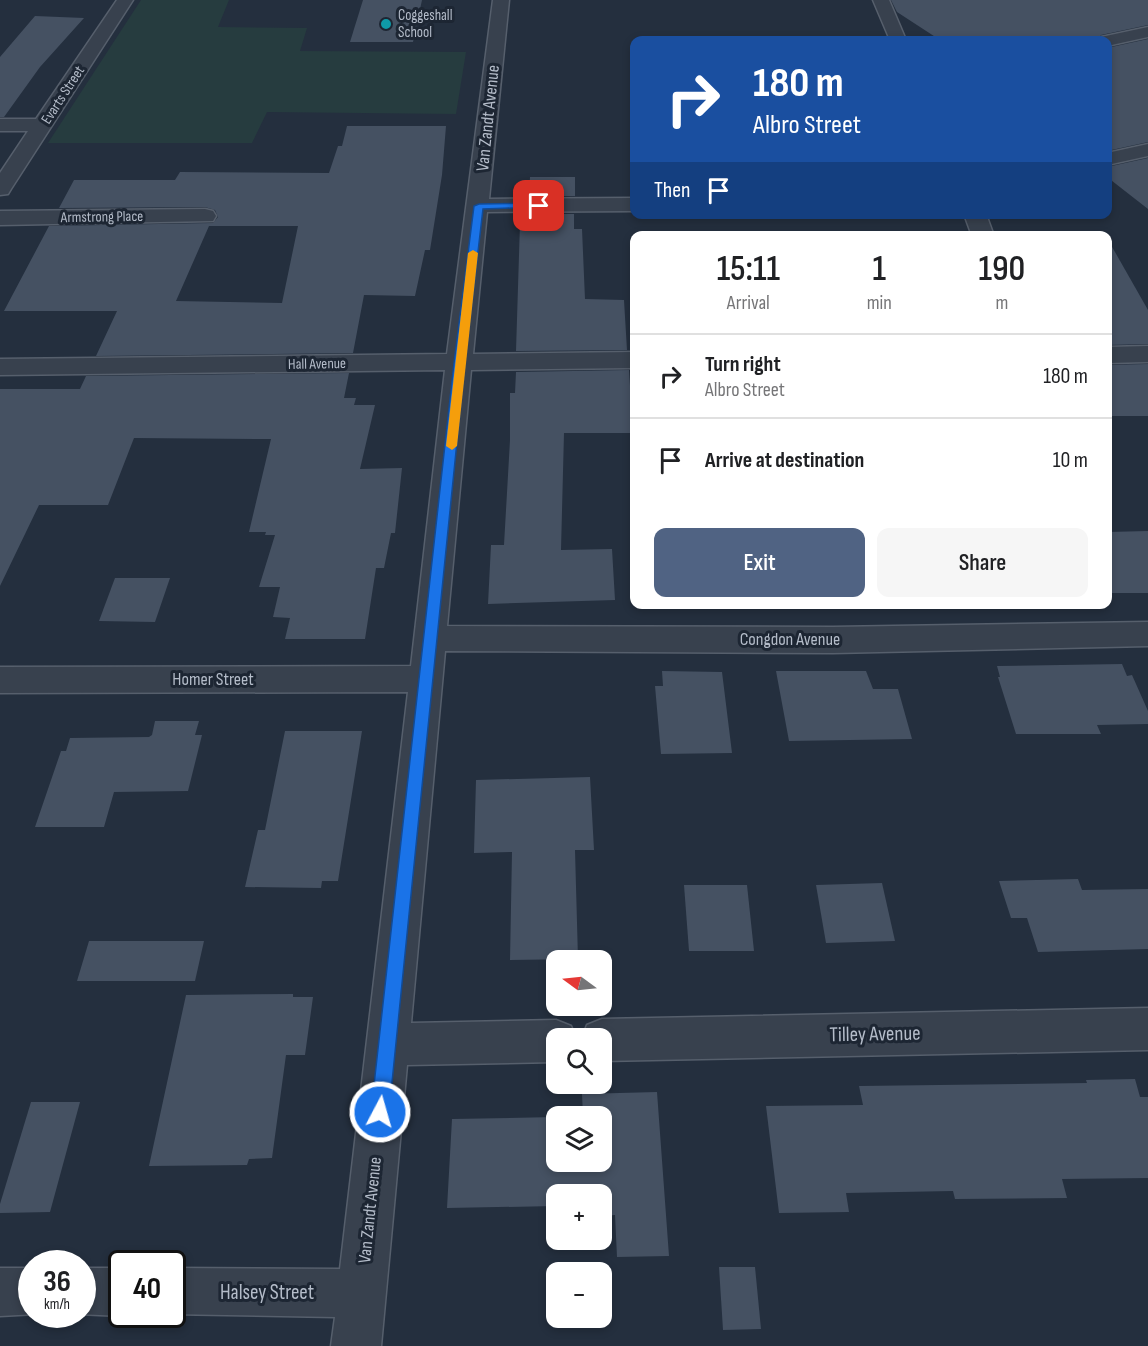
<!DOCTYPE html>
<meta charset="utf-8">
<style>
body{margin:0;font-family:"Sofia Sans Condensed",sans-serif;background:#f6f6f6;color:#202124;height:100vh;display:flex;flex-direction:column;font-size:22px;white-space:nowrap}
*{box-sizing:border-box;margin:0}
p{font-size:20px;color:#757577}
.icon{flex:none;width:33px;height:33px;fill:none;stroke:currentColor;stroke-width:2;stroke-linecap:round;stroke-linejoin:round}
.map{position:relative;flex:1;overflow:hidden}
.panel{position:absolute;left:630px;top:231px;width:482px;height:378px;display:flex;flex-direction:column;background:#fff;border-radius:12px;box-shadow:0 3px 9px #0003}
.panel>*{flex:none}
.top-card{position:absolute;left:630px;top:36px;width:482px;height:183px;border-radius:12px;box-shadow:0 3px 9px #0003;background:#1a4fa0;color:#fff;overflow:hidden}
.needle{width:39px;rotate:285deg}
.controls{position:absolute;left:546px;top:950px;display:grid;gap:12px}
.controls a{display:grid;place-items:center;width:66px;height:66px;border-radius:12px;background:#fff;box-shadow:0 3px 9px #0003;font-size:30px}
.speed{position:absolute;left:18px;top:1250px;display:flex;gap:12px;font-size:30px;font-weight:700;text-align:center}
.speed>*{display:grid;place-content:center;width:78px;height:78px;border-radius:50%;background:#fff;box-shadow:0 3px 9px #0003;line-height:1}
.speed small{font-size:15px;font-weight:400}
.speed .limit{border:3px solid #111;border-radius:9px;background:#fff;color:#111}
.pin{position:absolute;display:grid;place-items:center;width:51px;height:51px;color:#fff;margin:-26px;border-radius:12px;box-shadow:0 3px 9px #0006}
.me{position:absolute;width:66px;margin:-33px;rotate:6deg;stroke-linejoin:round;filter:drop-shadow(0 0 4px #0008)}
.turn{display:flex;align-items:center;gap:21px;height:126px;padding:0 24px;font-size:27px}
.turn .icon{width:78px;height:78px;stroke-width:2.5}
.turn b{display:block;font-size:42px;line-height:51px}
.then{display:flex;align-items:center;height:57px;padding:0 24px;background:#0003;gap:12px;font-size:22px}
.eta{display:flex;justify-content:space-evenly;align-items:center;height:102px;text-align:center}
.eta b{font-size:36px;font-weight:600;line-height:42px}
.primary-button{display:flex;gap:12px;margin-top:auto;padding:12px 24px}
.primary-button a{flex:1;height:69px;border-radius:12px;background:#506383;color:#fff;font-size:24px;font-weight:600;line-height:69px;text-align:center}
.primary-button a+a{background:#f6f6f6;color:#202124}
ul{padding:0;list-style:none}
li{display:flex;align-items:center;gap:18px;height:84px;padding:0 24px;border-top:2px solid #e0e0e0}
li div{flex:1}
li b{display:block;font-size:22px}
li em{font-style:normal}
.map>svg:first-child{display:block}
.green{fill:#263c3f}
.building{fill:#455162;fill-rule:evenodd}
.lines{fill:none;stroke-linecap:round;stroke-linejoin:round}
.minor-casing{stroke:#565f6c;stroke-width:3}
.minor{fill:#38414e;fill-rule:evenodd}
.route{fill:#1a73e8;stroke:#114b97;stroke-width:1.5}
.slow{fill:#f59e0b}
.culture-dot{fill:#0f9aa8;stroke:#1d2633;stroke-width:2}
.labels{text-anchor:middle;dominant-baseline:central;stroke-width:6;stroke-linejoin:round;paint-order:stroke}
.far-poi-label{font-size:15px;fill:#b4bcc9;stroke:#1d2633;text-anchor:start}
.far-street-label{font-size:15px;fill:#b4bcc9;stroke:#1d2633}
.street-label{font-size:18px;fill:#b4bcc9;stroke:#1d2633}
.near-street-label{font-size:21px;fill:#b4bcc9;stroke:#1d2633}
</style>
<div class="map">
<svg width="1148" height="1346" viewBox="0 0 1148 1346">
<rect width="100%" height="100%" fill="#242f3e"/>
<path class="green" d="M141,0H229L218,27L307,28L300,51L466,52L456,114L267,112L252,143H48Z"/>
<g class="building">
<path d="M363,0H422L413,42H350Z"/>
<path d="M891,0H1148V25L1101,35L1096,40H940L897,12Z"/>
<path d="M35,16L84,18L40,67L4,117H0V57Z"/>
<path d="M1148,39V142L1107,151V48Z"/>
<path d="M347,126H446L442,175L430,250H425L415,296L364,295L353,353L96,356L117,311H4L49,226L213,223L218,217L215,210L205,207L59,208L74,180H175L180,172L329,173L338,146H342ZM209,226H298L282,303L176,301Z"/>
<path d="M1148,158V209L1107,177V167Z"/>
<path d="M530,177H575V196H529Z"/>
<path d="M528,214H574V229H582L585,299L624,300L627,350L516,351L520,223H527Z"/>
<path d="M1107,238L1148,310V344L1107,345Z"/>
<path d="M1148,364V416H1107V365Z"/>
<path d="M629,370L633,433H564L561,550L612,549L615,600L488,604L491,545H504L510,440V393H515L516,372Z"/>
<path d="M349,373L344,398H356L354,405H375L360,469L402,468L395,533H391L384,568H376L365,639H285L290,618L273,617L280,587H259L275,535H265L266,532H249L271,439L134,438L108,505H39L0,586V389H80L86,376Z"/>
<path d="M1148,531V593H1107V532Z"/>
<path d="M115,578H170L155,622L99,621Z"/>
<path d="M1122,664L1127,676L1132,675L1148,711V724L1097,725L1101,734H1016L998,677H1000L997,666Z"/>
<path d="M662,671L722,672L732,753L661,754L655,686H663Z"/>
<path d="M776,671H866L873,689H898L912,739L789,741Z"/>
<path d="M155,721H199L195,735H202L188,791L114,792L104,827H35L61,751H66L70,738L149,737L152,735Z"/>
<path d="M285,731H362L338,881H322L321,888L245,887L258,830H265Z"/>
<path d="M590,777L594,850H575L578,959L510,960L512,852L474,853L476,780Z"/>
<path d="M1078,879L1082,890L1148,889V949L1038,952L1027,918H1011L999,881Z"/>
<path d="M882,883L895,941L826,943L816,885Z"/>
<path d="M684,885H747L754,951H689Z"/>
<path d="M89,941H204L195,981H77Z"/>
<path d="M293,994V997H313L305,1055H286L272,1158L249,1159L247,1165L149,1166L186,995Z"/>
<path d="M1135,1079L1140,1097H1148V1178L1062,1179L1067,1198L955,1199L953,1191L846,1193L849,1212L779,1213L766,1106L863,1105L859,1086L1087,1083L1086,1080Z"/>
<path d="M657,1092L669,1256L617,1257L615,1215L602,1216V1194H556V1206L447,1208L452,1119L556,1117V1161H602V1116H583L582,1094Z"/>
<path d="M31,1102H80L50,1212L0,1213V1204Z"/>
<path d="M719,1267H755L761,1329L723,1330Z"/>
</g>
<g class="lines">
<defs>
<g id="minor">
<path d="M117,0H133L11,189L8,194L0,195V173L28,131H0V119H36Z"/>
<path d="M493,0H509L489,199L634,198V211L487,212L473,354L634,352V368L471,370L447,626L833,627L1148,622V646L833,653L445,651L411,1023L556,1020L571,1026L576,1038H556V1062L407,1065L381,1346H331L335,1317L167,1314H172V1268L340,1269L408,692L0,693V667L411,666L445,370L0,375V359L447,354Z"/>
<path d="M873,0H889L906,40H890Z"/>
<path d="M1148,27V37L1107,46V40H1098L1101,37Z"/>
<path d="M1148,144V156L1107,165V153Z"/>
<path d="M205,209L213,211L216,216L213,221L0,225V211Z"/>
<path d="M964,214H986L994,236H972Z"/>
<path d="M1148,346V362L1107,363V347Z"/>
<path d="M1148,1008V1050L602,1061V1038H582L587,1025L602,1019Z"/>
<path d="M0,1268H32V1314H37L0,1316Z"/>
<path d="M82,1268H122V1314H127L122,1316L77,1314H82Z"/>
</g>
</defs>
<use href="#minor" class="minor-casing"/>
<use href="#minor" class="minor"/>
</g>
<path class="route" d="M539,203L542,204V207L483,209L465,363L389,1112L387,1118L380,1121L374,1118L371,1112L454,363L474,206L479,204Z"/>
<path class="slow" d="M473,250L478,253L457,446L452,450L446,446L468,253Z"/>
<circle class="culture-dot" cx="386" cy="24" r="6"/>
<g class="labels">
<g class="far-poi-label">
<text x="398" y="15">Coggeshall<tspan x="398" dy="17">School</tspan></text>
</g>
<g class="far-street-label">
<text transform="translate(63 95) rotate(-57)">Evarts Street</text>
<text transform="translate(102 217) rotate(-1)">Armstrong Place</text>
<text transform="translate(317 364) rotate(-1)">Hall Avenue</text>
</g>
<g class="street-label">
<text transform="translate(488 118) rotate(-84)">Van Zandt Avenue</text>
<text x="790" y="639">Congdon Avenue</text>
<text x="213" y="679">Homer Street</text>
<text transform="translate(370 1210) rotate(-84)">Van Zandt Avenue</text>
</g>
<g class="near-street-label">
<text transform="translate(875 1034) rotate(-1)">Tilley Avenue</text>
<text x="267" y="1292">Halsey Street</text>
</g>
</g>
</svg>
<div class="controls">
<a><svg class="needle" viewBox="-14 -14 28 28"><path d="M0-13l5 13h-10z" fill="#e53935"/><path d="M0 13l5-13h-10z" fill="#757577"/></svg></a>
<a><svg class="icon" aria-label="search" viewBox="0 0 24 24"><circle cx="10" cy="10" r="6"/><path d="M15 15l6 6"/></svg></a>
<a><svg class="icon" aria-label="layers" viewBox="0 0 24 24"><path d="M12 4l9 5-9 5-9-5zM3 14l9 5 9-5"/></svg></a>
<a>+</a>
<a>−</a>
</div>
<div class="speed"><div>36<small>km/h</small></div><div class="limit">40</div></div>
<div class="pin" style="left:539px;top:206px;background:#d93025"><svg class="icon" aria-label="arrive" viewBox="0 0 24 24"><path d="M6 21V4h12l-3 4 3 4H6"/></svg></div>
<svg class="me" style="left:380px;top:1112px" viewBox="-20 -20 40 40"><circle r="17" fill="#1a73e8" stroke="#fff" stroke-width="3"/><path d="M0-11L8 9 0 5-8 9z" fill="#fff"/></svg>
<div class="top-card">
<div class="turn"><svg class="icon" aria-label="right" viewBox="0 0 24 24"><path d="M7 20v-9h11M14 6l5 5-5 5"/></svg><div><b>180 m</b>Albro Street</div></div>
<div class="then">Then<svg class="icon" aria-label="arrive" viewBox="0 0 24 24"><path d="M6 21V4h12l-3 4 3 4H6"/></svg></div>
</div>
<section class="panel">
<div class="eta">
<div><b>15:11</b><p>Arrival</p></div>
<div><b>1</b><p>min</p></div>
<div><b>190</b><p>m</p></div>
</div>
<ul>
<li><svg class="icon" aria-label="right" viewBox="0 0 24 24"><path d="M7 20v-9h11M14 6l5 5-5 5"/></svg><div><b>Turn right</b><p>Albro Street</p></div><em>180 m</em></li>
<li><svg class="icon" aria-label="arrive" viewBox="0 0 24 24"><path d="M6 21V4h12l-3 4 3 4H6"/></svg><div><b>Arrive at destination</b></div><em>10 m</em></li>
</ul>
<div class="primary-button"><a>Exit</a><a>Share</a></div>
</section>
</div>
